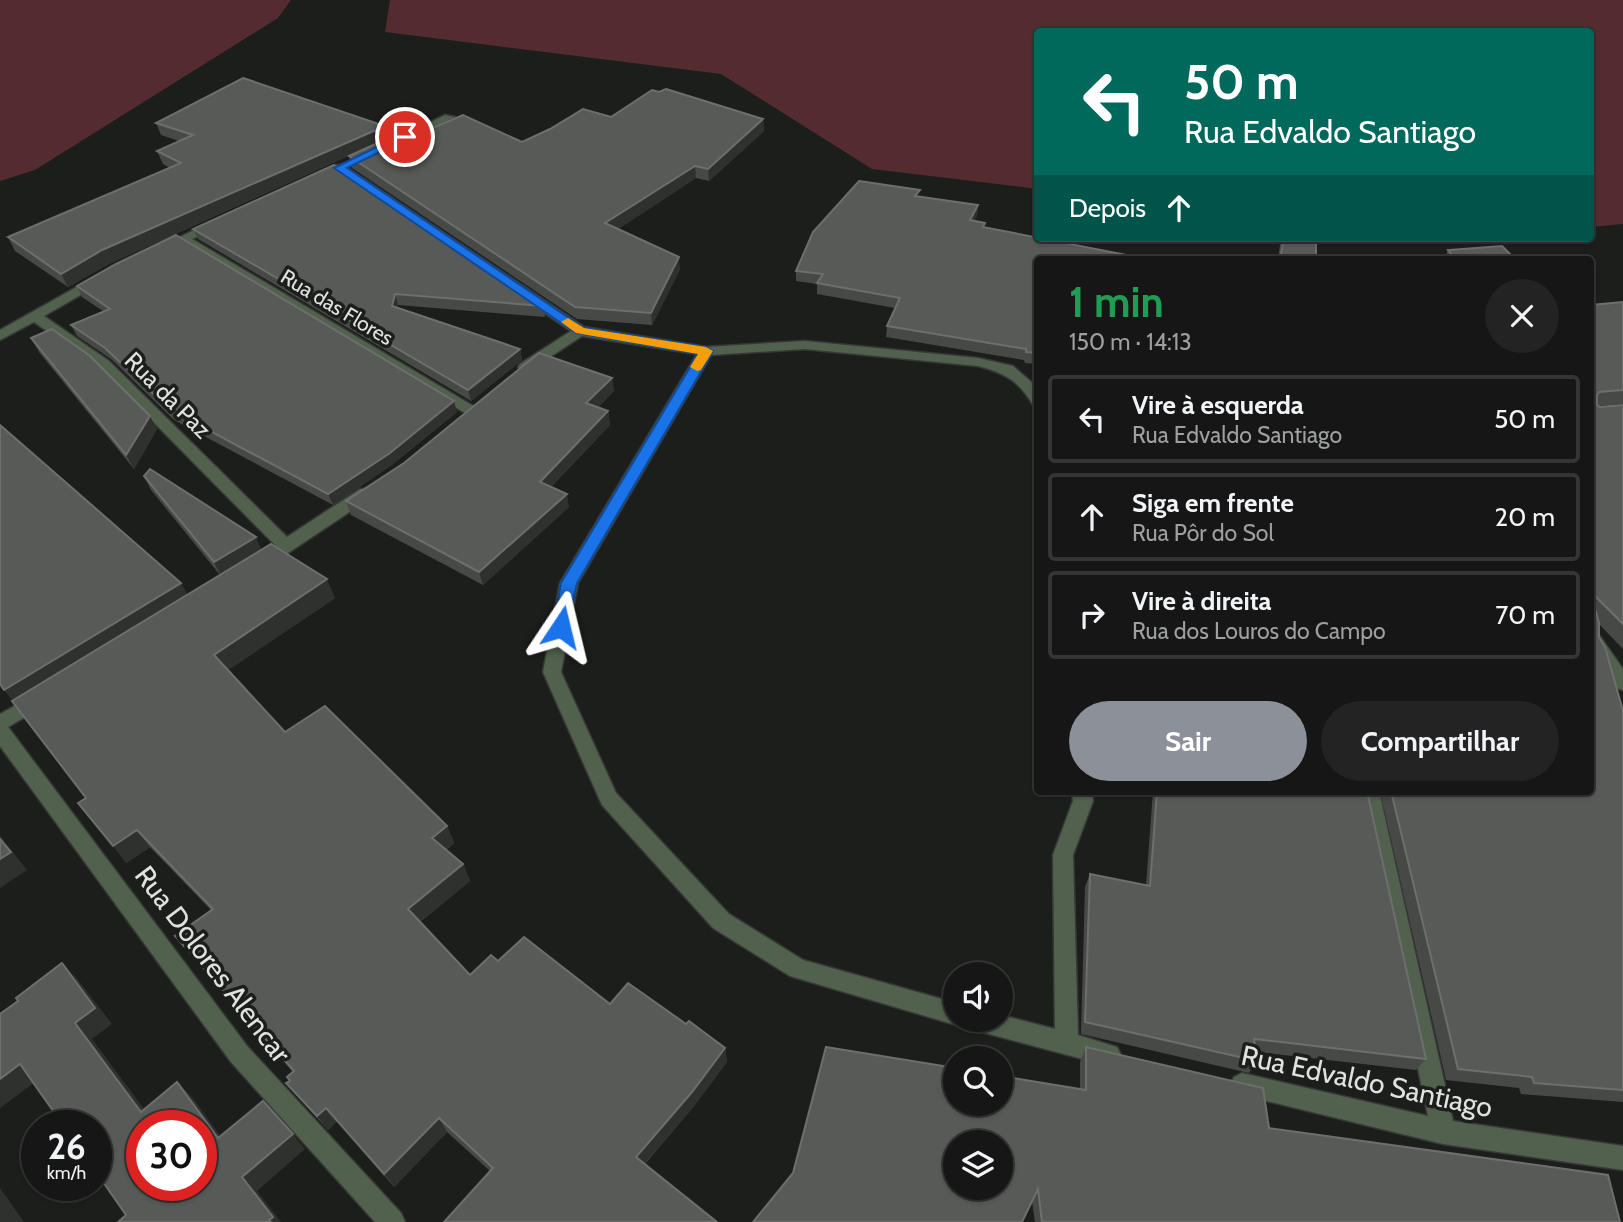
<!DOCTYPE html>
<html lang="pt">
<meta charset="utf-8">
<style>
body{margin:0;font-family:Cabin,sans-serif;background:#222322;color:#f1f3f6;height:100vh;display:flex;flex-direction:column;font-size:26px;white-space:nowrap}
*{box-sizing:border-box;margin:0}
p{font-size:23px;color:#9d9fa0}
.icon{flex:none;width:38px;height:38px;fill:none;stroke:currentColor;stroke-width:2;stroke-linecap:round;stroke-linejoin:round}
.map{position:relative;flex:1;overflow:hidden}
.details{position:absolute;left:1034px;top:256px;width:560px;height:539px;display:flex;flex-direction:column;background:#151615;border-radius:7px;box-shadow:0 2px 5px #0004,0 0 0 2px #343534}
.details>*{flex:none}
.guide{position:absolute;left:1034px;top:28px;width:560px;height:214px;border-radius:7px;box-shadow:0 2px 5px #0004,0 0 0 2px #343534;background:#00695c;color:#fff;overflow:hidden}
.buttons{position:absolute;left:943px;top:962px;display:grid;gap:14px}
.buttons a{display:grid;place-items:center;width:70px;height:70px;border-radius:50%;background:#151615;box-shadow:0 2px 5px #0004,0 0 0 2px #343534;font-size:35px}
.speed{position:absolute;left:21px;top:1110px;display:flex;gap:14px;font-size:35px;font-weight:700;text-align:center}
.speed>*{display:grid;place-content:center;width:91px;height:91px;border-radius:50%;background:#151615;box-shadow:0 2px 5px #0004,0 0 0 2px #343534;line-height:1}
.speed small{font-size:18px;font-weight:400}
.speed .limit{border:10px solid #d22;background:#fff;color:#111}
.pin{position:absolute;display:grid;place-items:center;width:60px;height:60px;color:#fff;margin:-30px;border:4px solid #fff;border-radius:50%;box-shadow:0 2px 7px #0007}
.me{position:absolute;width:77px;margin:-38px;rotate:10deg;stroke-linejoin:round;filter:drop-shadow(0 0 5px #0008)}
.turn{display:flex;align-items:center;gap:24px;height:147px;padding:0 35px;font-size:32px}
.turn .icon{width:91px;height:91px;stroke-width:2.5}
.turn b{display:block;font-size:49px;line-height:60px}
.then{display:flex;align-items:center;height:66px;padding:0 35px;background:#0003;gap:14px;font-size:26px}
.round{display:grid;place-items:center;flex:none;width:74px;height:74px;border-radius:37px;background:#222322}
.overview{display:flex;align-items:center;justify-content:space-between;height:119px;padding:0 35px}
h1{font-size:42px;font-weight:700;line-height:52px;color:#1e9e55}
.action{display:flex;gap:14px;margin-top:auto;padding:14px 35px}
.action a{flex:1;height:80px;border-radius:42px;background:#8c9099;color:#fff;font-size:28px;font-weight:700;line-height:80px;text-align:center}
.action a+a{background:#222322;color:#f1f3f6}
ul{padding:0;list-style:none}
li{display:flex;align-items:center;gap:21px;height:88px;margin:0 14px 10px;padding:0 21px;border:4px solid #343534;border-radius:7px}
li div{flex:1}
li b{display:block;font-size:26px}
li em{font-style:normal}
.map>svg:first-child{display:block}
.green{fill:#542c30}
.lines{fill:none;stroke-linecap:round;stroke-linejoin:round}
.street-casing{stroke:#373937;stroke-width:3}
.street{fill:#51614d;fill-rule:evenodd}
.wall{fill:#474947}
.shaded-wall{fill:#2f312f}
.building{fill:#585a57;stroke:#6d6f6c;stroke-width:2;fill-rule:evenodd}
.route{fill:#1a73e8;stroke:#114b97;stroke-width:2}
.slow{fill:#f59e0b}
.labels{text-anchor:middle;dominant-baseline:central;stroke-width:7;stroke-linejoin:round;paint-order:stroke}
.far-street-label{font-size:21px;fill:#e0e2e0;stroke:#1c1e1c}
.street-label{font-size:24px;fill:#e0e2e0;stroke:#1c1e1c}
.near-street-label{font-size:28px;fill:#e0e2e0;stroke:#1c1e1c}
</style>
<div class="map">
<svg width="1623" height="1222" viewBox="0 0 1623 1222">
<rect width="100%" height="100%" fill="#1c1e1c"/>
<g class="green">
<path d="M0,0H291L278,18L35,170L0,181Z"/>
<path d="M390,0H1623V224L1591,227V32H1038V189L872,169L721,74L385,32Z"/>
</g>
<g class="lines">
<defs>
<g id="street">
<path d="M445,115L455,117L393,147L383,145Z"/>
<path d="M335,165H343L584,327L706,347L805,341L978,358L1013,366L1038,388V407L1033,405C1019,381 1005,373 978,366L805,349L711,355L578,583L561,672L616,793L729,914L803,960L956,1003V1020L964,1022L956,1025L790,976L713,928L602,805L543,672L560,583L697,354L582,336L530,370H520L518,367L520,364L571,331L335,171Z"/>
<path d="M217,219L223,223L221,226L192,239L475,407L477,410L475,413H465L182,244L163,252L157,248Z"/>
<path d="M100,274L107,278L105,281L44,316L109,361L287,537L360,489H372L374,493L372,497L267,567H255L253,563L275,545L99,367L34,322L0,340V330Z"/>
<path d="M1591,630L1597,632L1623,669V690L1616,688L1591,651Z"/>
<path d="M40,692L47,694L49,699L47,704L8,727L247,1046L401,1213L405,1222H375L231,1062L0,746V714Z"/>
<path d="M1072,791H1092L1093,801L1073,855L1078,1035L1117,1047L1121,1055L1117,1063L1109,1066L978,1031L970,1028L967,1020H1001V1015L1055,1029L1053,855L1073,801Z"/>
<path d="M1359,791H1379L1453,1121L1623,1146V1170L1443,1144L1234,1093L1230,1085L1234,1077L1242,1073L1428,1116Z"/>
</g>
</defs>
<use href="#street" class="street-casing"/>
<use href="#street" class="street"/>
</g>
<g class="wall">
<path d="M611,117L763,119L764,131L709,181L696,178L618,229L680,269L652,325L577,319L352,168L349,156L414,136L522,142Z"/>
<path d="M156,123L388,138L109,264L68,287L15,251L8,237L170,168L163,164L157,151L179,141L161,135Z"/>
<path d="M919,197L978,205L977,216L974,221L1038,259V364L1025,363L1024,360L886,337L887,326L895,308L817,294V284L796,281V271Z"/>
<path d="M193,229L543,306L545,317L398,305L397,307L520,349L522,360L471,401L198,239Z"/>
<path d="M1281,238H1316V259H1278Z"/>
<path d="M1448,250L1515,259H1444Z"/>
<path d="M77,286L457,412L393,464L333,505L174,420L111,359L77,336L71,325L103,311L82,297Z"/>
<path d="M1623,302V404L1598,406L1600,407L1623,405V649L1599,624V637L1623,711V1102L1521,1094L1519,1088L1446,1080L1380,791H1591V305Z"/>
<path d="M31,338L157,429L134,469L39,352Z"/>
<path d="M612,378L614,391L597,408L608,411L610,425L551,487L569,507L483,585L351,515L346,501Z"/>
<path d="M144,476L262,550L335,598L228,670L285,732L447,826L454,843L446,850L463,864L470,881L420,922L470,975L498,961L610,1004L686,1024L725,1048L727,1062L694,1106L645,1164L490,1171L447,1132L394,1187L337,1121L328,1130L298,1097L286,1083L290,1081L293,1072L175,936L211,910L150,847L126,863L86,798L0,684L181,583L187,595L220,575L151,490Z"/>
<path d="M1153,791H1367L1426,1059L1416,1070L1256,1052L1257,1061L1249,1073L1081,1034L1085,887L1090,874L1146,885Z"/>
<path d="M1086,1047L1269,1128L1620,1222H1035L1032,1201L1080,1089V1062Z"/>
</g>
<g class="shaded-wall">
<path d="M763,119L764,131L709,181L708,169Z"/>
<path d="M385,126L388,138L109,264L68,287L61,274L102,250Z"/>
<path d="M695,166L696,178L607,236L605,223Z"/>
<path d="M978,205L977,216L969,231L970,220Z"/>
<path d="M679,257L680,269L652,325L651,313Z"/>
<path d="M395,294L398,305L395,316L392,306Z"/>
<path d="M520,349L522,360L471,401L468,390Z"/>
<path d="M612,378L614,391L588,417L586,403Z"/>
<path d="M454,401L457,412L393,464L333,505L328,494Z"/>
<path d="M608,411L610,425L543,495L540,482Z"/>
<path d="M150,416L157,429L134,469L126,455Z"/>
<path d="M567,494L569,507L483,585L479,572Z"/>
<path d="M256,537L262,551L221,576L214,562Z"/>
<path d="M327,579L335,598L224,673L214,655Z"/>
<path d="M181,583L188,596L14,702L4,690Z"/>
<path d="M447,826L454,843L439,855L432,838Z"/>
<path d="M137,830L150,847L126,863L113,846Z"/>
<path d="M0,836L27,870L0,888Z"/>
<path d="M463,864L470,881L416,925L408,909Z"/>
<path d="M62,963L78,980L112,1024L92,1039L156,1125L141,1112L75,1023Z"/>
<path d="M725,1048L727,1062L694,1106L640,1169L636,1157Z"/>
<path d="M20,1064L39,1079L0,1108V1079Z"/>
<path d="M177,1082L192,1097L232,1152L218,1138Z"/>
<path d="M326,1108L337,1121L328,1130L317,1116Z"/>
<path d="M439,1118L447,1132L394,1187L384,1174Z"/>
<path d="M293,1134L305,1149L257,1191L281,1222H271L242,1177Z"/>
<path d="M0,1188L24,1222H0Z"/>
</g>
<g class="building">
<path d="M243,78L385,126L102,250L61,274L8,237L181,163L157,151L193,135L156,123Z"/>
<path d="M666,89L763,119L708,169L695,166L605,223L679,257L651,313L575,307L349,156L402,132L414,136L463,115L522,142L550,129L583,109L611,117L652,90L659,92Z"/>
<path d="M334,165L543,306L395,294L392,306L520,349L468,390L193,229Z"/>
<path d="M859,181L920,190L915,196L978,205L970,220L985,223L983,227L1147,259H1038V353L1026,352V349L887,326L900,298L817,283L823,274L796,271L813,232Z"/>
<path d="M176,235L454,401L390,453L328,494L169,409L105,348L71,325L110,309L77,286L116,264Z"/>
<path d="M1284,238H1316V259H1280Z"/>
<path d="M1502,246L1515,259H1455L1448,250Z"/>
<path d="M1623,302V390L1599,392L1597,395V405L1600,407L1623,405V624L1591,592V305Z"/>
<path d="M52,329L90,356L150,416L126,455L31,338Z"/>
<path d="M539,353L612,378L586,403L608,411L540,482L567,494L479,572L346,501L404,463Z"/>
<path d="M0,425L181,583L4,690L0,684Z"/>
<path d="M150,469L256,537L214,562L144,476Z"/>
<path d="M271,544L327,579L214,655L285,732L325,706L447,826L432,838L463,864L408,909L470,975L491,955L498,961L524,937L610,1004L628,983L686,1024L689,1021L725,1048L692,1092L636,1157L717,1222H444L493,1168L439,1118L384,1174L326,1108L317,1116L286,1083L290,1081L287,1077L294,1071L175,936L213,909L137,830L113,846L78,803L86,798L12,701Z"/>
<path d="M1591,594L1599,623V637L1605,647L1623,711V1090L1534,1083L1532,1077L1458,1069L1391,791H1591Z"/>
<path d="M1157,791H1367L1426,1059L1254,1039L1257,1061L1085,1022L1090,874L1150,886Z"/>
<path d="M0,839L11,852L0,859Z"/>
<path d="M62,963L95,1008L75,1023L141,1112L177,1082L218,1138L263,1101L293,1134L242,1177L273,1217L269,1220L271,1222H118L126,1215L96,1172V1125H63L20,1064L0,1079V1014L18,1001L16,998ZM142,1125H201V1185H142Z"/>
<path d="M826,1047L956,1068V1104H1001V1076L1086,1090V1047L1263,1088L1269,1128L1608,1175L1620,1222H1042L1038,1189L1022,1222H753L793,1173ZM956,1143H1001V1188H956Z"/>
</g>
<path class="route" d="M401,135L410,137L347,168L584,328L706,347L713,351L577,583L566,631H555L553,627L561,583L698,354L576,333L334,168Z"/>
<path class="slow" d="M568,318L584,328L706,347L713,351L701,370L697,371L690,367L698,354L576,333L561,322Z"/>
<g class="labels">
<g class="far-street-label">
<text transform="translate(337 307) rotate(31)">Rua das Flores</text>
</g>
<g class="street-label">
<text transform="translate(168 395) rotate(45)">Rua da Paz</text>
</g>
<g class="near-street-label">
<text transform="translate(213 964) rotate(53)">Rua Dolores Alencar</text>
<text transform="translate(1367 1081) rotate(12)">Rua Edvaldo Santiago</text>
</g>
</g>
</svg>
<div class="buttons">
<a><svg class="icon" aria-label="sound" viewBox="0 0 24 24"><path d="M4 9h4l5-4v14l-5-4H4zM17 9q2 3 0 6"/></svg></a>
<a><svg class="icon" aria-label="search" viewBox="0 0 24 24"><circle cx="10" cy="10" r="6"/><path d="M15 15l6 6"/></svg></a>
<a><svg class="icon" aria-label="layers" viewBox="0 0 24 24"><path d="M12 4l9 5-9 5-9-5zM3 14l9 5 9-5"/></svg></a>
</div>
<div class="speed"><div>26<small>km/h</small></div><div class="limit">30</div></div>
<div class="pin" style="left:405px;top:137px;background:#d93025"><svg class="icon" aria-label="arrive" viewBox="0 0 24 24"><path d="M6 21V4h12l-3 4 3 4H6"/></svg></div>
<svg class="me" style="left:561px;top:627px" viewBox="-20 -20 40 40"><path d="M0-17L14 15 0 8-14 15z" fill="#1a73e8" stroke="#fff" stroke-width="4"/></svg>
<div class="guide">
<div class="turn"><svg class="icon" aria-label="left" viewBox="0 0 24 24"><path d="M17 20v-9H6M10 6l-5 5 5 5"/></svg><div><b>50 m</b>Rua Edvaldo Santiago</div></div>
<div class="then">Depois<svg class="icon" aria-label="ahead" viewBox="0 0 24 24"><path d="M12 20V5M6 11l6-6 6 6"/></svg></div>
</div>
<section class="details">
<div class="overview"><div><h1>1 min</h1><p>150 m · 14:13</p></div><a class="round"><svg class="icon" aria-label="close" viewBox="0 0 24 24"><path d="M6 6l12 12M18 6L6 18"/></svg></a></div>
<ul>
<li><svg class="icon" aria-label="left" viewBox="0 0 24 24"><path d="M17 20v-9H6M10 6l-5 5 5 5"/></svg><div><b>Vire à esquerda</b><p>Rua Edvaldo Santiago</p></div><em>50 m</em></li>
<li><svg class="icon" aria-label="ahead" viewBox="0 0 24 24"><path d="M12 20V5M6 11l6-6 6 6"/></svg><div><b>Siga em frente</b><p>Rua Pôr do Sol</p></div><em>20 m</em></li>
<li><svg class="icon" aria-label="right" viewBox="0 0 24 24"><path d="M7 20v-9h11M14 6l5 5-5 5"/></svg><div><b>Vire à direita</b><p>Rua dos Louros do Campo</p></div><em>70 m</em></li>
</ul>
<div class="action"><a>Sair</a><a>Compartilhar</a></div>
</section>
</div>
